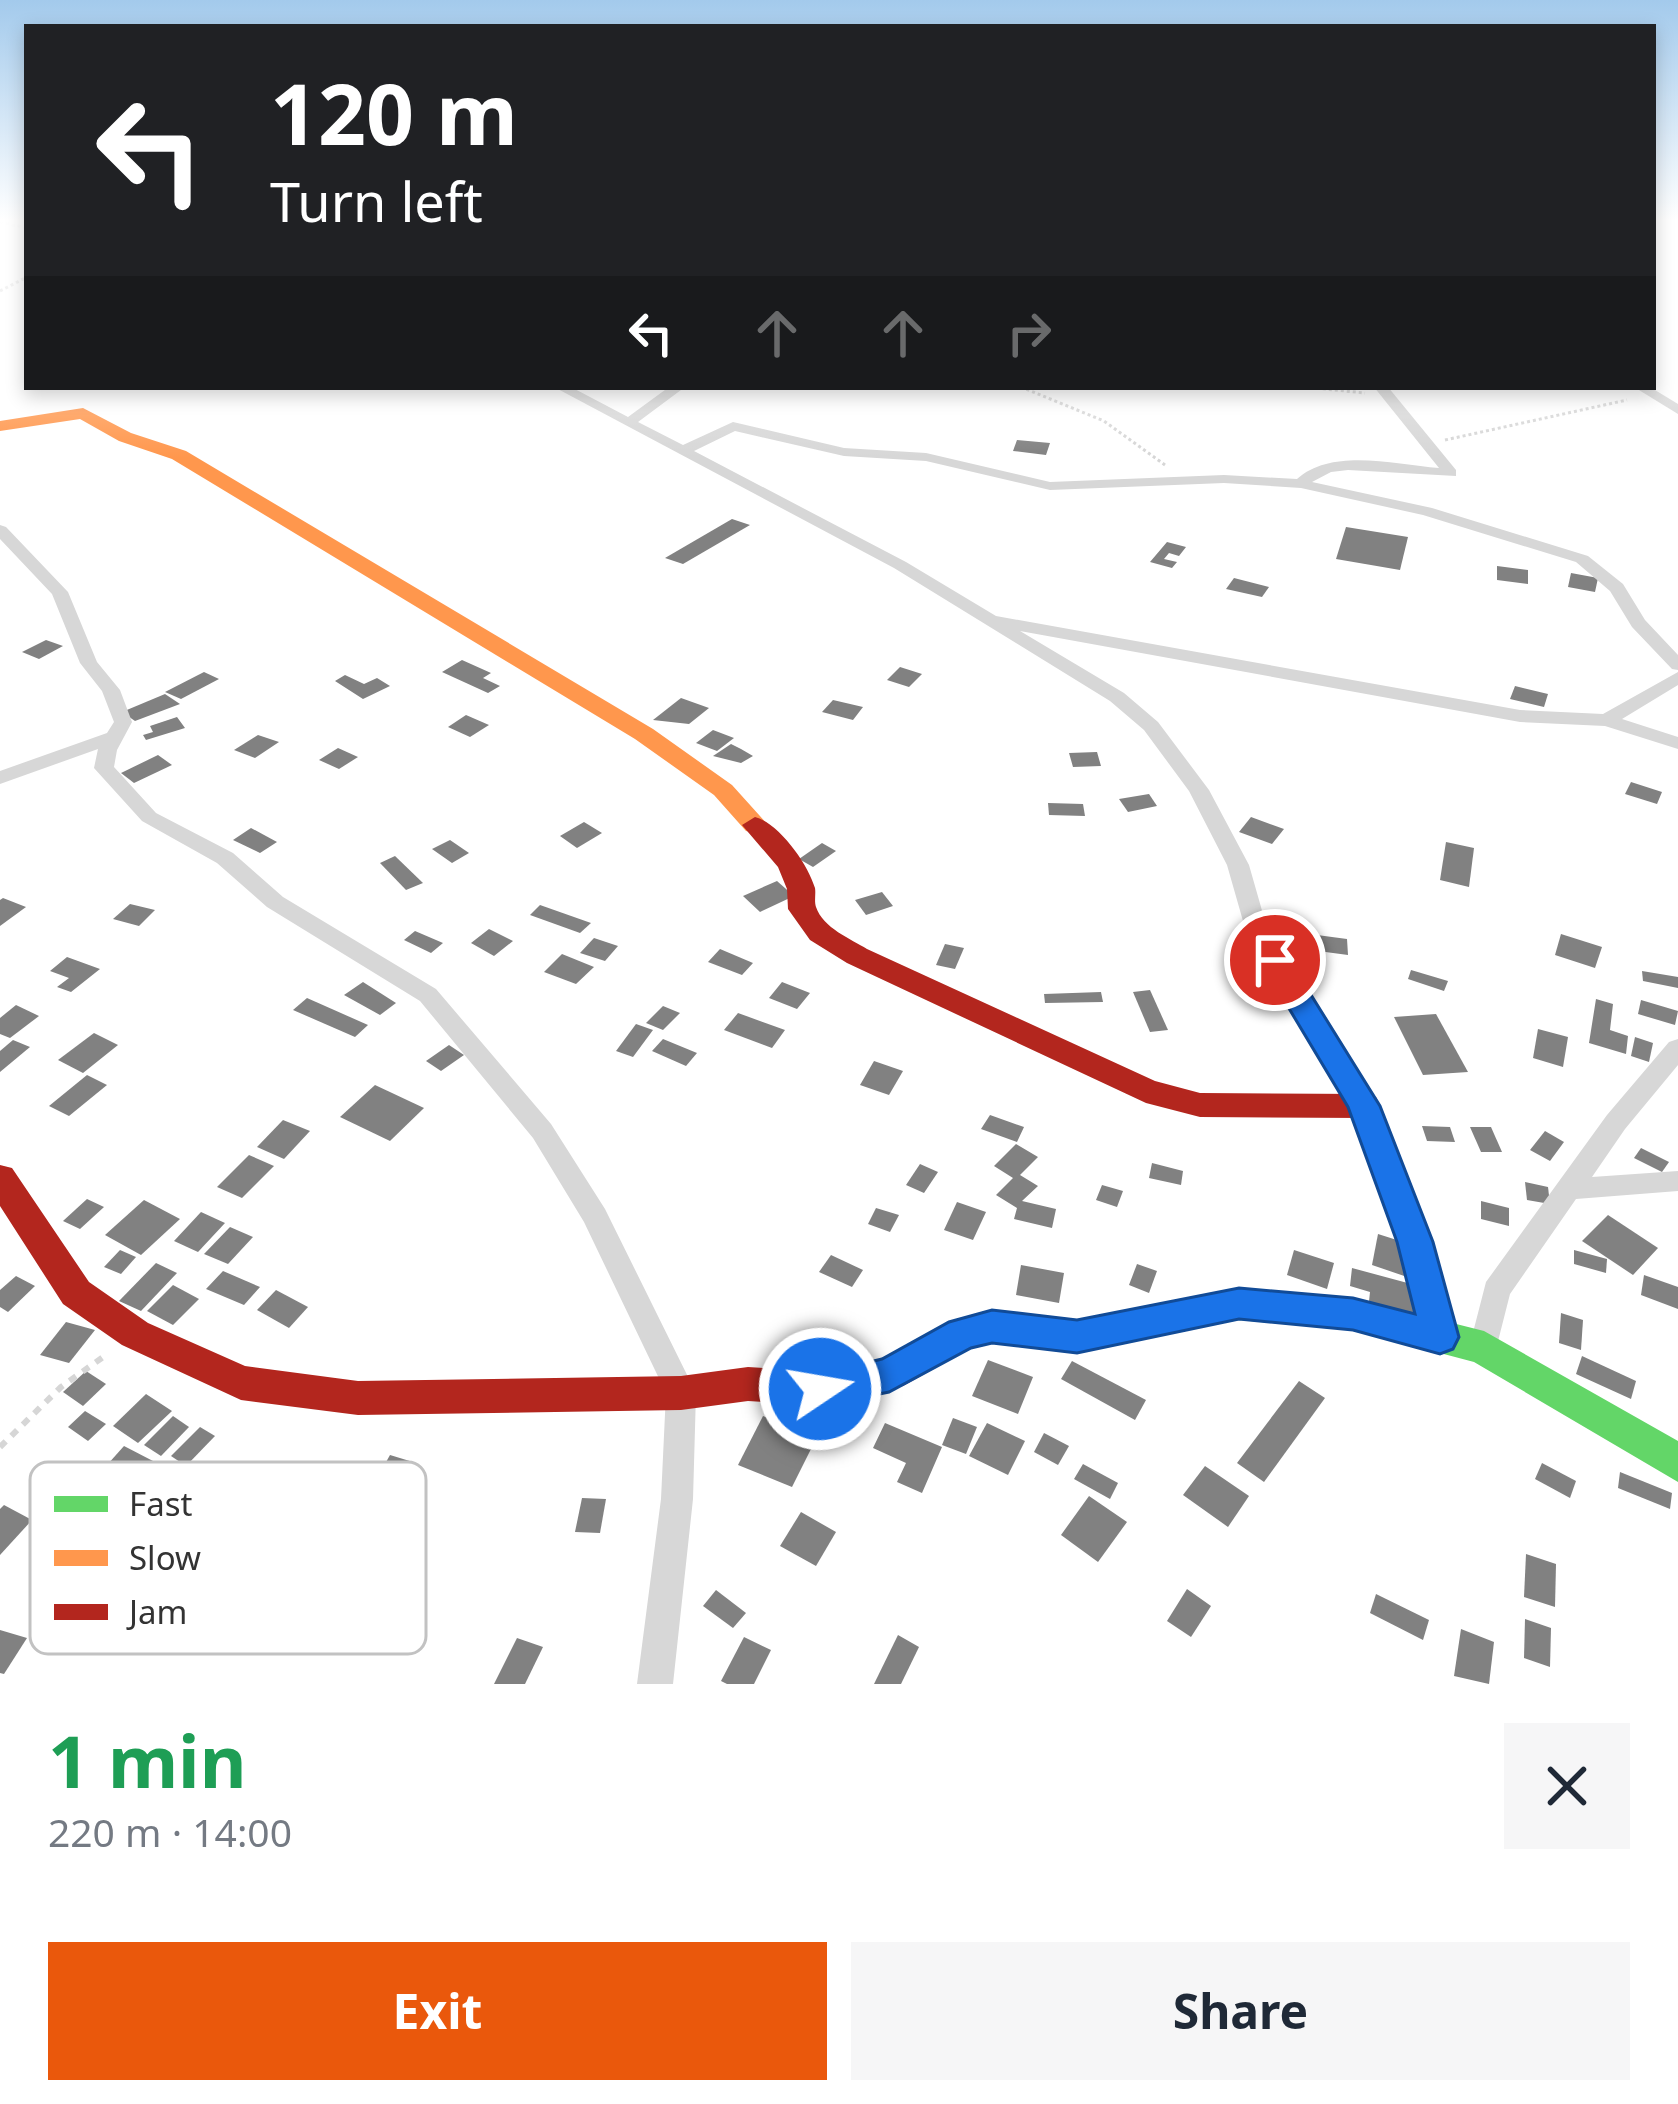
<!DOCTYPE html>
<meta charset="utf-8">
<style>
body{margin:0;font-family:"Noto Sans",sans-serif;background:#f6f6f7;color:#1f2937;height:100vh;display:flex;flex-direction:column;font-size:45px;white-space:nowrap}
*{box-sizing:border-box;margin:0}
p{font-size:39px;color:#747a83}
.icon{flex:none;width:66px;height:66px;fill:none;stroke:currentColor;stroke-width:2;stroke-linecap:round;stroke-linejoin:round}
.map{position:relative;height:1684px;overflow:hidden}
.sheet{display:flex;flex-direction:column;background:#fff;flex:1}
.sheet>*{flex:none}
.hud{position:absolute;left:24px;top:24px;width:1632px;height:366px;border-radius:0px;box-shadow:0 6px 18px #0003;background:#202124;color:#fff;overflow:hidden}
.pin{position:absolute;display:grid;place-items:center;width:102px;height:102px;color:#fff;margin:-51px;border:6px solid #fff;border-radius:50%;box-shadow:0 3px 12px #0007}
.me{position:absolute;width:132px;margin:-66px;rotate:78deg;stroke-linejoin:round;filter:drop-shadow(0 0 9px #0008)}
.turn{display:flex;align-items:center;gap:42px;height:252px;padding:0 48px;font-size:54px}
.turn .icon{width:156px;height:156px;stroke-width:2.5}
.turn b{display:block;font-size:84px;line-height:102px}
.lanes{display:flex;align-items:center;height:114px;padding:0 48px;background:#0003;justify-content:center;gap:60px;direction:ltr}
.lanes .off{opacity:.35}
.round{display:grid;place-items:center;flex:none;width:126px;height:126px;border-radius:0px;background:#f6f6f7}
.headline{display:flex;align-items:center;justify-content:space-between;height:204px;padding:0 48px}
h1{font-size:72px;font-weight:700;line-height:90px;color:#1e9e55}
.cta{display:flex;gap:24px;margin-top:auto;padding:24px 48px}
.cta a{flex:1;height:138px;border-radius:0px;background:#ea580c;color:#fff;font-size:48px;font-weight:700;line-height:138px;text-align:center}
.cta a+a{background:#f6f6f7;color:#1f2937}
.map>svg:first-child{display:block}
.building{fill:#818181}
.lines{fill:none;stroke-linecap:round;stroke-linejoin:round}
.path-far1{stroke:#d6d6d6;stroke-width:3;stroke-dasharray:3 3;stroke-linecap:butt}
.path{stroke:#d6d6d6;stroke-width:6;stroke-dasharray:8 8;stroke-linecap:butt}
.street{fill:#d7d7d7;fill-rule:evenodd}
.fast{fill:#63d668;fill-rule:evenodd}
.slow{fill:#ff974d;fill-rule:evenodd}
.jam{fill:#b3261e;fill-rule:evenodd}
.route{fill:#1a73e8;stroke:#114b97;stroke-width:3}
.key{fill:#fff;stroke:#c2c2c2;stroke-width:3}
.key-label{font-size:33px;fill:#333}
</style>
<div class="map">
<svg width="1678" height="1684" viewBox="0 0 1678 1684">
<rect width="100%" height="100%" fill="#fff"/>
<g class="building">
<path d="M1017,440L1050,443L1046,455L1013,451Z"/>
<path d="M732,519L750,525L683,564L665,558Z"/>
<path d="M1346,527L1408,537L1400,570L1336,559Z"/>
<path d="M1167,542L1186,547L1179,556L1169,553L1164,559L1177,562L1172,568L1150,562Z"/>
<path d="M1497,566L1528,570V584L1497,580Z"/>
<path d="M1571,573L1598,578L1595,592L1568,587Z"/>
<path d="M1234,578L1269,587L1262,597L1226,589Z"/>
<path d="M46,640L63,646L39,659L22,652Z"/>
<path d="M462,660L491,673L483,678L500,686L488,693L442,672Z"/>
<path d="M900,667L922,674L909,687L887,680Z"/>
<path d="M204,672L219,679L181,699L165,692Z"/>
<path d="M345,675L364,684L377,678L390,686L363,699L335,681Z"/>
<path d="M1515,686L1548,694L1544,707L1510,699Z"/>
<path d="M165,694L180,704L135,721L122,712Z"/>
<path d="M681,698L709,708L689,724L653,720Z"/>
<path d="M833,700L863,707L853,720L822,712Z"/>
<path d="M466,715L489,725L470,737L448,727Z"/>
<path d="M177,717L185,728L146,740L143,735L153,732L150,726Z"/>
<path d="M713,730L734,738L717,751L696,743Z"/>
<path d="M258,735L279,742L255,758L234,750Z"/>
<path d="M731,744L741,749L753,756L741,763L713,756Z"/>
<path d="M338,748L358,757L339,769L319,760Z"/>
<path d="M1097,752L1101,766L1073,767L1069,753Z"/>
<path d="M158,755L172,765L134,783L121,773Z"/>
<path d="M1631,782L1662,792L1657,804L1625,794Z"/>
<path d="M1149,794L1157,806L1128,812L1119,799Z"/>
<path d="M1048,803L1083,804L1085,816L1049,815Z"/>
<path d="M1251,817L1284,829L1272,844L1239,832Z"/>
<path d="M584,822L602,833L577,848L560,836Z"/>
<path d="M251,828L277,842L260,853L233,840Z"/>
<path d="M450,840L469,853L452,863L432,849Z"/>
<path d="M1446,842L1474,848L1469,887L1440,880Z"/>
<path d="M822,843L836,851L813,867L799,859Z"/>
<path d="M395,856L423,883L406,890L380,863Z"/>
<path d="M777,881L794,896L760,912L743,896Z"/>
<path d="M882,892L893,906L866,915L855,900Z"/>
<path d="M3,898L26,907L0,926V900Z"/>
<path d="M130,904L155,910L139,926L113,919Z"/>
<path d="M540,905L591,923L580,933L530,915Z"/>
<path d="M489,929L513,941L494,956L471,943Z"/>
<path d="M415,931L443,943L431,953L404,940Z"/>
<path d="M1561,934L1602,947L1595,968L1555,955Z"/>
<path d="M1317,935L1347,939L1348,955L1318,951Z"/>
<path d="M594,938L618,946L605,961L580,953Z"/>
<path d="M945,944L964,948L955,969L936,965Z"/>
<path d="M720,949L753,963L742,975L708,962Z"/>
<path d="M562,954L594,967L576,984L544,972Z"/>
<path d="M67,957L100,969L71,992L57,987L69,978L50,971Z"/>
<path d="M1411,970L1448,981L1444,991L1408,979Z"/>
<path d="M1642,971L1678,977V988L1643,981Z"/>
<path d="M363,982L396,1003L380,1015L344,995Z"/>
<path d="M782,982L810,993L797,1009L769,998Z"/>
<path d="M1150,990L1168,1030L1150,1032L1133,992Z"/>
<path d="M1101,992L1103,1002L1045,1003L1044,994Z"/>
<path d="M307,998L368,1025L355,1037L293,1010Z"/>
<path d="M1596,999L1613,1004L1610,1030L1628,1036L1626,1054L1589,1043Z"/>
<path d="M1641,1000L1678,1011L1675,1025L1638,1014Z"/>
<path d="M16,1005L39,1016L10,1038L0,1034V1018Z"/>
<path d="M663,1006L680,1013L663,1030L646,1023Z"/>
<path d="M738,1013L785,1030L772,1048L724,1030Z"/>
<path d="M1436,1014L1468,1072L1423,1075L1394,1017Z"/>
<path d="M636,1024L653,1030L633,1057L616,1051Z"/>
<path d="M1538,1029L1568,1037L1563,1067L1533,1058Z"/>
<path d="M94,1033L118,1045L83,1073L58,1060Z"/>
<path d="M1635,1037L1653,1043L1649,1062L1631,1056Z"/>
<path d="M663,1039L697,1053L686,1066L652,1051Z"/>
<path d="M13,1040L30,1047L0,1072V1051Z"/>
<path d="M449,1045L464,1055L441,1071L426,1061Z"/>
<path d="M874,1061L903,1071L889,1095L860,1085Z"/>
<path d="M87,1075L107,1085L69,1116L49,1106Z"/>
<path d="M375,1085L424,1108L390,1141L340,1117Z"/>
<path d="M990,1115L1024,1127L1017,1142L981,1129Z"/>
<path d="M283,1120L310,1131L284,1159L257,1147Z"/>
<path d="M1422,1126L1450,1127L1455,1142L1427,1141Z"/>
<path d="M1470,1127H1491L1502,1152H1481Z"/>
<path d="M1545,1131L1564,1142L1550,1161L1530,1150Z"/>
<path d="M1016,1144L1038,1157L1020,1175L1038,1186L1022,1201L1056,1209L1052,1228L1014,1219L1017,1208L996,1195L1013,1178L994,1166Z"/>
<path d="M1641,1148L1669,1162L1662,1172L1634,1158Z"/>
<path d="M249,1155L274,1166L242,1198L217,1187Z"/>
<path d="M1152,1163L1183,1171L1181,1185L1149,1178Z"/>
<path d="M920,1164L938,1172L924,1193L906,1185Z"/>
<path d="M1525,1182L1548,1187L1550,1204L1527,1200Z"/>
<path d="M1102,1185L1123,1191L1117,1207L1096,1200Z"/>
<path d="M87,1199L104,1207L80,1229L63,1221Z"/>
<path d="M144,1200L180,1219L141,1255L105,1235Z"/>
<path d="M1481,1201L1509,1208V1226L1481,1219Z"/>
<path d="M957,1202L986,1212L973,1240L944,1230Z"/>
<path d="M876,1208L899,1215L890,1232L868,1224Z"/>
<path d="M201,1212L225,1223L198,1252L174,1241Z"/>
<path d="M1608,1215L1658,1248L1633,1275L1582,1241Z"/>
<path d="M230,1227L253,1237L228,1264L204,1254Z"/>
<path d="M1378,1234L1422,1248L1416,1280L1372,1265Z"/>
<path d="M120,1250L136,1257L121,1274L104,1267Z"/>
<path d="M1294,1250L1334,1263L1327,1289L1287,1275Z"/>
<path d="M1574,1250L1607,1259L1606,1273L1574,1264Z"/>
<path d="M831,1255L863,1270L852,1287L819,1272Z"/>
<path d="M156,1263L177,1273L141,1311L119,1301Z"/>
<path d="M1137,1264L1157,1271L1149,1293L1129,1285Z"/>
<path d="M1021,1265L1064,1273L1059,1303L1016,1295Z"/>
<path d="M1352,1268L1415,1285L1412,1324L1368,1311L1370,1292L1350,1286Z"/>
<path d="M223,1271L260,1287L244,1305L206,1289Z"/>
<path d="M1644,1275L1678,1287V1309L1641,1295Z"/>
<path d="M16,1276L35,1286L8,1312L0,1307V1290Z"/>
<path d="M173,1285L199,1299L173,1325L147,1311Z"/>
<path d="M276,1290L308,1307L289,1328L257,1310Z"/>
<path d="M1561,1313L1583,1320L1581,1350L1559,1343Z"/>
<path d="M66,1322L95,1330L69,1363L40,1355Z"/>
<path d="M1582,1356L1636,1381L1631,1399L1576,1374Z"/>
<path d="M988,1360L1033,1377L1018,1414L972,1396Z"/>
<path d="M1072,1361L1146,1400L1135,1420L1061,1379Z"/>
<path d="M86,1371L106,1384L83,1406L63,1392Z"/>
<path d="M1299,1381L1325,1398L1264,1482L1237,1463Z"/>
<path d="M146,1394L172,1411L138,1443L113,1426Z"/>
<path d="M85,1411L106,1424L88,1441L68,1427Z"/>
<path d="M173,1416L189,1427L161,1456L144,1445Z"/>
<path d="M763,1416L817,1437L792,1487L738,1465Z"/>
<path d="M953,1418L977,1427L966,1454L942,1445Z"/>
<path d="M885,1423L942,1447L922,1493L897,1482L906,1463L873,1448Z"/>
<path d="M987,1423L1025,1441L1008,1475L969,1456Z"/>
<path d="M200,1427L215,1436L186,1466L171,1456Z"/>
<path d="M1044,1433L1069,1446L1058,1465L1034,1452Z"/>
<path d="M124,1446L153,1461L118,1500L90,1484Z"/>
<path d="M390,1455L413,1462L391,1501L368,1494Z"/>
<path d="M1542,1463L1576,1481L1570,1498L1535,1479Z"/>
<path d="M1083,1464L1118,1483L1110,1499L1074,1479Z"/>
<path d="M1205,1466L1249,1496L1228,1527L1183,1495Z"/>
<path d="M1620,1472L1672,1493L1670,1509L1618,1488Z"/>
<path d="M1089,1496L1127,1522L1098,1562L1061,1535Z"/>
<path d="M582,1498L606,1499L600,1533L575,1532Z"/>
<path d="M4,1505L32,1520L0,1555V1509Z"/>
<path d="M801,1512L836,1532L816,1566L780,1546Z"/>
<path d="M1526,1554L1556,1564L1555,1607L1524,1597Z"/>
<path d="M1187,1589L1211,1606L1191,1637L1167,1621Z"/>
<path d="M716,1590L746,1613L733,1628L703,1606Z"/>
<path d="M1376,1594L1429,1620L1423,1640L1370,1613Z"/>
<path d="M1525,1619L1551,1628L1550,1667L1524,1658Z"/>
<path d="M1461,1629L1494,1642L1489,1684L1454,1676Z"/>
<path d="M0,1630L27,1638L4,1674L0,1673Z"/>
<path d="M898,1635L919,1647L901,1684H874Z"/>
<path d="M744,1637L771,1650L754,1684H727L721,1681Z"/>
<path d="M517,1638L543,1647L525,1684H494Z"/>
</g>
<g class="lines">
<g class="path-far1">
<path d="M0,222L27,228"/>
<path d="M0,291L27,277"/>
<path d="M1021,387L1104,421L1165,465"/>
<path d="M1305,387L1365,393"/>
<path d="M1445,440L1627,400"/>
</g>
<path class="path" d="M0,1447L61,1387L106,1355"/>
<g class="street">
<path d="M554,387H571L628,417L669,387H685L638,422L683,445L733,422L844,448L926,453L1050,482L1224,475L1297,479C1333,447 1396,465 1439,468L1374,387H1388L1456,470V476L1348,470L1331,472L1312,482L1432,508L1588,556L1623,584L1645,620L1678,655V670L1672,669L1632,627L1610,591L1576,562L1423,515L1301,488L1224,483L1050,490L926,461L844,456L735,431L694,451L906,562L996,616L1520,710L1603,714L1678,672V685L1622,719L1678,737V749L1605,726L1520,722L1020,631L1124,693L1158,722L1209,790L1249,865L1267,928L1377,1106L1429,1242L1455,1338L1450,1347L1440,1351L1430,1347L1401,1242L1352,1107L1245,928L1227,865L1189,791L1144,730L1110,701L894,568Z"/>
<path d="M1634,387H1650L1678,404V414Z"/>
<path d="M0,525L6,527L68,592L97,662L120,690L132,722L117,750L114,767L156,813L233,853L283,897L436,989L551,1124L605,1209L696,1393L693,1499L673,1684H637L661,1499L666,1393L584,1222L533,1138L420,1001L267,907L217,863L142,821L94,768L98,749L0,784V771L107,733L114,722L102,691L80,663L52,594L0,539Z"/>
<path d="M1678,1039V1065L1625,1129L1592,1177L1678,1171V1191L1576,1199L1510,1294L1494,1357L1484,1361L1474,1357L1469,1348L1486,1282L1607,1115L1669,1042Z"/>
</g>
<path class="fast" d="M1239,1288L1353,1298L1484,1331L1678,1441V1482L1474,1362L1353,1330L1239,1320L1077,1352L992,1343L971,1348L925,1371L911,1366L906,1354L911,1342L950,1322L992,1311L1077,1320Z"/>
<path class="slow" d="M83,408L131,433L186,451L653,729L732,785L768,825L755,833L746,831L714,795L635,739L172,459L119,441L80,419L0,431V421Z"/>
<g class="jam">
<path d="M755,817C779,823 808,864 815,888C816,894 814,901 816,907C823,928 851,939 867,949L1155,1081L1200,1093L1364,1094L1376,1097L1380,1106L1376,1115L1364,1118L1200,1117L1146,1103L847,963L810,940L788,909L787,889L778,867L742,825Z"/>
<path d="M0,1165L12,1168L89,1282L148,1323L245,1366L358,1381L681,1376L748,1367L820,1372L882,1359L925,1337L939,1342L944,1354L939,1366L903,1386L820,1406L748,1401L681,1410L358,1415L241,1400L122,1345L63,1304L0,1206Z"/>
</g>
</g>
<linearGradient id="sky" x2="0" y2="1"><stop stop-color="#a3caec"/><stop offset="0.48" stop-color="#fff"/><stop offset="1" stop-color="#fff" stop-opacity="0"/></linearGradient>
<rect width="1678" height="458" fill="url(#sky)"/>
<path class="route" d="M1275,950L1285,953L1380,1106L1433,1242L1459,1337L1453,1349L1440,1354L1353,1330L1239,1319L1077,1353L992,1343L971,1348L889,1392L820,1406L806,1401L800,1389L806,1377L882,1359L949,1322L992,1310L1077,1320L1239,1288L1353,1298L1415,1314L1397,1242L1348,1107L1260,960Z"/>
<rect x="30" y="1462" width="396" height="192" rx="18" class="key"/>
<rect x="54" y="1496" width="54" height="16" fill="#63d668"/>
<rect x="54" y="1550" width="54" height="16" fill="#ff974d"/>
<rect x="54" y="1604" width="54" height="16" fill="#b3261e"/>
<g class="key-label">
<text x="129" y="1516">Fast</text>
<text x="129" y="1570">Slow</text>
<text x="129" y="1624">Jam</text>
</g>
</svg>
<div class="pin" style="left:1275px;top:960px;background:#d93025"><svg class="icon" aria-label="arrive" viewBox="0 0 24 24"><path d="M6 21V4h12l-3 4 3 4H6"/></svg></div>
<svg class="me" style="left:820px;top:1389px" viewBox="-20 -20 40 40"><circle r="17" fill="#1a73e8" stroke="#fff" stroke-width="3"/><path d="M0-11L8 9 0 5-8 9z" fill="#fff"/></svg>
<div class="hud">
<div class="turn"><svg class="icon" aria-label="left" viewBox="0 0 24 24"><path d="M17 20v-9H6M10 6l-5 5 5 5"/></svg><div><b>120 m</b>Turn left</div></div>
<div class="lanes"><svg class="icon" aria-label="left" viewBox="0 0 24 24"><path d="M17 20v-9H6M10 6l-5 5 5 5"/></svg><svg class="icon off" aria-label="ahead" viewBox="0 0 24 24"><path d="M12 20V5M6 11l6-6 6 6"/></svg><svg class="icon off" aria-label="ahead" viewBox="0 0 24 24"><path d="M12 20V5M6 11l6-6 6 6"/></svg><svg class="icon off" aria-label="right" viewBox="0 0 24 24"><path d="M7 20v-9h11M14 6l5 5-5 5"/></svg></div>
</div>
</div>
<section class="sheet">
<div class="headline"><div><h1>1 min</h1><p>220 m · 14:00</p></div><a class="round"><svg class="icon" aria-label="close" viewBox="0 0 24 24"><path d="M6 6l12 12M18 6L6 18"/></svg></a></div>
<div class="cta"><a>Exit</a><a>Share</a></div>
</section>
